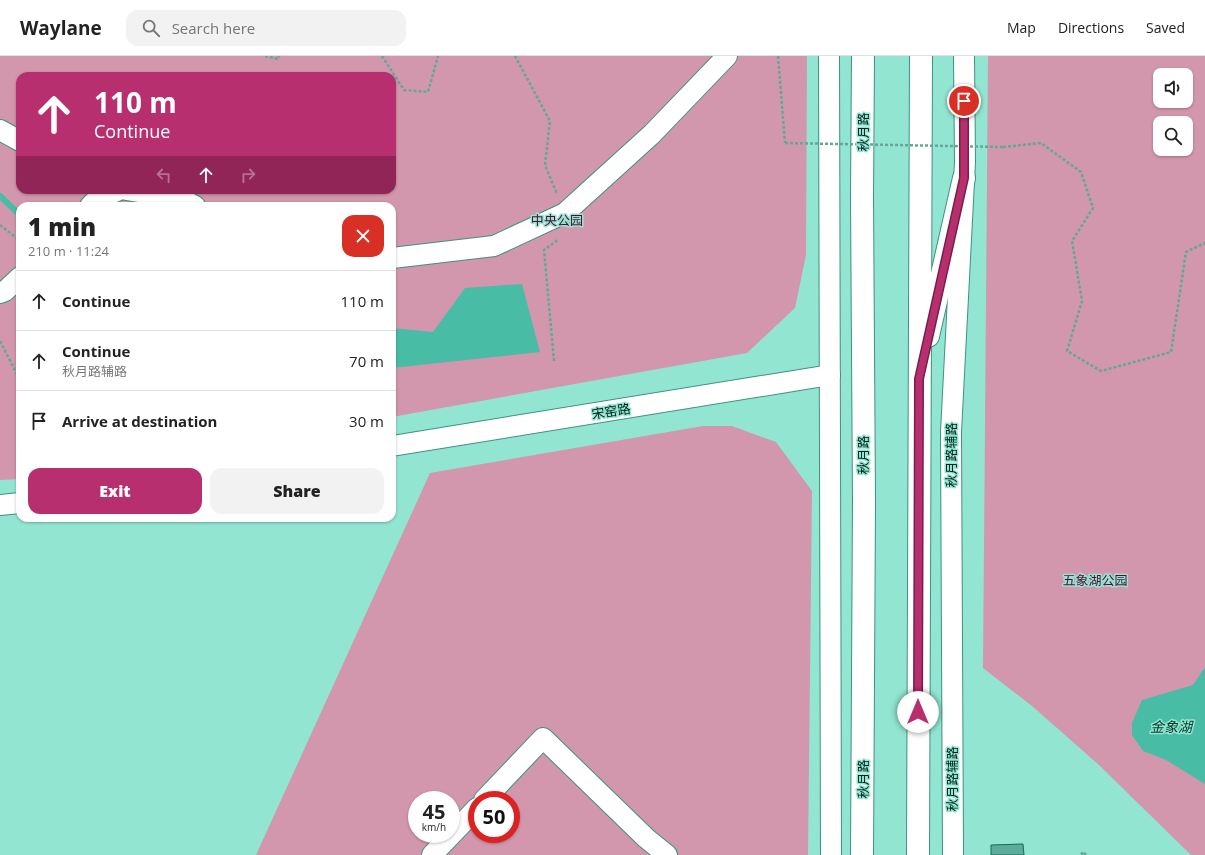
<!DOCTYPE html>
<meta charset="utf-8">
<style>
body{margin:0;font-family:"Open Sans","Noto Sans SC",sans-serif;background:#f2f2f2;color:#222;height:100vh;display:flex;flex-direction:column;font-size:15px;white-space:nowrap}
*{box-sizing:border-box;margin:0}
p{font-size:13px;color:#767676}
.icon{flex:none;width:22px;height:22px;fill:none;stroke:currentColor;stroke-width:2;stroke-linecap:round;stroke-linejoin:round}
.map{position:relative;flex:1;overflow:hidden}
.sheet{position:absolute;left:16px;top:146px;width:380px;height:320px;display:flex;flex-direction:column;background:#fff;border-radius:12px;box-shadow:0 1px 3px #0004}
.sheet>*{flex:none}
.banner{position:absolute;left:16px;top:16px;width:380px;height:122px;border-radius:12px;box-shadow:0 1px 3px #0004;background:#b72f6f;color:#fff;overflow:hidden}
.buttons{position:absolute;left:1153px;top:12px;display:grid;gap:8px}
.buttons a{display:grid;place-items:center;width:40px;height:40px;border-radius:8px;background:#fff;box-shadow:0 1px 3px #0004;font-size:20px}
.speed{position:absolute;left:408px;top:735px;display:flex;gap:8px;font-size:20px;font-weight:700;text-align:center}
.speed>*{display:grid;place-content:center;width:52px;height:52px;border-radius:50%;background:#fff;box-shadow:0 1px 3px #0004;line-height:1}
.speed small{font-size:10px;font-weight:400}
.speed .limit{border:6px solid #d22;background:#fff;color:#111}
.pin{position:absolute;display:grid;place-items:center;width:34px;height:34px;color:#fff;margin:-17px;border:2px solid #fff;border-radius:50%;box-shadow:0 1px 4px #0007}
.me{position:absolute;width:44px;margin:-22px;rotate:0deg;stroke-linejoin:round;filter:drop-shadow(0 0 3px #0008)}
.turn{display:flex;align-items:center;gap:14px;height:84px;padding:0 12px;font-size:18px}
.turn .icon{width:52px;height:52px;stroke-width:2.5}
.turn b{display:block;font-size:28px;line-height:34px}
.lanes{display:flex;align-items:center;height:38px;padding:0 12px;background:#0003;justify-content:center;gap:20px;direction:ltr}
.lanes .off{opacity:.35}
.round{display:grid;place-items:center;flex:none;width:42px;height:42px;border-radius:12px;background:#f2f2f2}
.head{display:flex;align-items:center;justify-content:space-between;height:68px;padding:0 12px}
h1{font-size:24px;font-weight:800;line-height:30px}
.action{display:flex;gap:8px;margin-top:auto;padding:8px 12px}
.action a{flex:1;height:46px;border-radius:12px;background:#b72f6f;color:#fff;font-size:16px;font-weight:800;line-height:46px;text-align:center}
.action a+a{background:#f2f2f2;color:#222}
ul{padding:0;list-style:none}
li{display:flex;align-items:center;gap:12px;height:60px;padding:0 12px;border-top:1px solid #e0e0e0}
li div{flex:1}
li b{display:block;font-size:15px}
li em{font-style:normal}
header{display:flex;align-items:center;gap:24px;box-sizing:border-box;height:56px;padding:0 20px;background:#fff;border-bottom:1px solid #e0e0e0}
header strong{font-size:19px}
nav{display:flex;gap:22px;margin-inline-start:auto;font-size:14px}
.search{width:280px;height:36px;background:#f2f2f2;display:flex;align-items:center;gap:10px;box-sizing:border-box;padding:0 14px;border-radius:12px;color:#767676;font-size:15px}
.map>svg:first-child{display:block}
.green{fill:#d297ac;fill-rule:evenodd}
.water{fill:#48bca4}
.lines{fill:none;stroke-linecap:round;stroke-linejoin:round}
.stream{stroke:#48bca4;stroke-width:6}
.building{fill:#5bad9a;stroke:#0e6e5d}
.minor-casing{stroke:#3e927f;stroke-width:22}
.major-casing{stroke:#3e927f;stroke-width:24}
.path{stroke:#64a796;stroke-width:2.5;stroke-dasharray:3 2;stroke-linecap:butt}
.minor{stroke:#fff;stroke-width:20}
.major{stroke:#fff;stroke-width:22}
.path-bridge{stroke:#64a796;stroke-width:2.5;stroke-dasharray:3 2;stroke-linecap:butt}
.route-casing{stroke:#771f48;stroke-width:10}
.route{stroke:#b72f6f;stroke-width:7}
.labels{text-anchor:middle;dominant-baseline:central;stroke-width:3;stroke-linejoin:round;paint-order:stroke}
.street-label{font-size:13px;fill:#002019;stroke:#92e5d0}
.park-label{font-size:13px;fill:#580b31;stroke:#92e5d0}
.water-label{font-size:14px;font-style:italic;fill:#033a30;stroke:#92e5d0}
</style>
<header>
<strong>Waylane</strong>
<div class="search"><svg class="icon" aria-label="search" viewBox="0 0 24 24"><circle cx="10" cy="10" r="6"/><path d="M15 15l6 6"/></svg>Search here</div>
<nav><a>Map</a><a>Directions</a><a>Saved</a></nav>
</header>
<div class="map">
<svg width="1205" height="799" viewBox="0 0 1205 799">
<rect width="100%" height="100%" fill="#92e5d0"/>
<g class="green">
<path d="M0,0H807L806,199L795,252L747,297L392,361V150H20V423L0,424ZM20,20H392V134H20Z"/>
<path d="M988,0H1205V799H1191L1099,709L1032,650L983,612ZM1160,19H1186V45H1160ZM1160,67H1186V93H1160Z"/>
<path d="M703,370H732L776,386L812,435L808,799H256L430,417ZM417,744H451V778H417ZM477,744H511V778H477Z"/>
</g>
<g class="water">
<path d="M522,228L540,296L392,312V272L433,276L465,232Z"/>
<path d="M1205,611V728L1166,704L1143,695L1132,679V667L1142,644L1193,629Z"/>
</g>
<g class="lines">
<path class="stream" d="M0,140L20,159"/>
</g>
<path class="building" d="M1023,788L1024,799H991V789Z"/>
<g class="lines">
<defs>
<g id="minor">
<path d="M829,0L831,799"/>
<path d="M0,74L20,85"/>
<path d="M126,134L182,143L195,150"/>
<path d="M90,150L94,146L119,134"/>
<path d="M392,202L494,190L565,157L652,78L727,0"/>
<path d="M0,237L5,235L20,221"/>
<path d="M392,390L830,319"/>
<path d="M0,449L20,447"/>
<path d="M484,744L543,682L646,782L667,799"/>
<path d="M432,799L477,752"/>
<path d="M953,799L951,376L965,106L964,0"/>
</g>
<g id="major">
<path d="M928,280L964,122"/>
<path d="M862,799L864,446L862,141L863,0"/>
<path d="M918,799L921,0"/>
</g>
</defs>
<use href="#minor" class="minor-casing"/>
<use href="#major" class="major-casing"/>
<g class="path">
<path d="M265,0L278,3L279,0"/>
<path d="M382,0L404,34L428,36L438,0"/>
<path d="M515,0L550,65L545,109L557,138"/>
<path d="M778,0L785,87"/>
<path d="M1003,91L1041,87L1081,116L1093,152L1072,185L1082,245L1067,295L1101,315L1171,296L1186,196L1205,187"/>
<path d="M0,169L20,185"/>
<path d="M0,285L20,324"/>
<path d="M554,305L544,194L559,183"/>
<path d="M1082,799V796L1087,799"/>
</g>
<use href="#minor" class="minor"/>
<use href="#major" class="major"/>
<path class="path-bridge" d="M785,87L1003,91"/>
</g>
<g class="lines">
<defs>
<path id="route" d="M918,656L919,323L964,122V45"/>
</defs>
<use href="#route" class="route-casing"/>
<use href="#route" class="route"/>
</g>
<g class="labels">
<g class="street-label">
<text transform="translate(863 76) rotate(-90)">秋月路</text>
<text transform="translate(611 355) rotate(-9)">宋窑路</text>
<text transform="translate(863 399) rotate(-90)">秋月路</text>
<text transform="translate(951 399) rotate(-90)">秋月路辅路</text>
<text transform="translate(863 723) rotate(-90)">秋月路</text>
<text transform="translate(952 723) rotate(-90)">秋月路辅路</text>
</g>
<g class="park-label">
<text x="557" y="164">中央公园</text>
<text x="1095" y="524">五象湖公园</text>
</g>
<g class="water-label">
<text x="1171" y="670">金象湖</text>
</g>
</g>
</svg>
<div class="buttons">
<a><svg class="icon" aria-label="sound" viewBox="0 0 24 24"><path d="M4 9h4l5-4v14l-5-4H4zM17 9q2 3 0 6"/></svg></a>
<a><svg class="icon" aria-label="search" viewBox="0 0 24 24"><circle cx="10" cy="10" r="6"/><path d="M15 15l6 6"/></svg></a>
</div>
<div class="speed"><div>45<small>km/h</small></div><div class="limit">50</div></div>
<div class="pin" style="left:964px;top:45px;background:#d93025"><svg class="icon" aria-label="arrive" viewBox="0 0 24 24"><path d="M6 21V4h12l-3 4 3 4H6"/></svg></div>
<svg class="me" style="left:918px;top:656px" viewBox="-20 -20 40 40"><circle r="19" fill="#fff"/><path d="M0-13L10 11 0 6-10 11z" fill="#b72f6f"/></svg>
<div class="banner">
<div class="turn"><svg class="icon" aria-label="ahead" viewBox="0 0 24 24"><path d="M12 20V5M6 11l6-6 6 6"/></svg><div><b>110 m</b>Continue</div></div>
<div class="lanes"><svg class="icon off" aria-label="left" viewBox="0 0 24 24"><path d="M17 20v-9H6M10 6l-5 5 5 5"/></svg><svg class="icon" aria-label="ahead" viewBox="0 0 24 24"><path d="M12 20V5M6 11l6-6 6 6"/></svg><svg class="icon off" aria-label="right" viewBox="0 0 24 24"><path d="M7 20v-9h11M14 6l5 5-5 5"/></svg></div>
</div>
<section class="sheet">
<div class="head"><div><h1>1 min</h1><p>210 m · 11:24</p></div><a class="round" style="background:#d93025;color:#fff"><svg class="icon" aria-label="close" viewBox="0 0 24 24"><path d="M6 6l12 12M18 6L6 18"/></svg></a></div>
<ul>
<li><svg class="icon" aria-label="ahead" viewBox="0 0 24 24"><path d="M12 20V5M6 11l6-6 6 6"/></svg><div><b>Continue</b></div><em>110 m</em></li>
<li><svg class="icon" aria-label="ahead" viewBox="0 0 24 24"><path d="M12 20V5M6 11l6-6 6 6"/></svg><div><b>Continue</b><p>秋月路辅路</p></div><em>70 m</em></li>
<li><svg class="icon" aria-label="arrive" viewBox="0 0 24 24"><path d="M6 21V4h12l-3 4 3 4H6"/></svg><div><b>Arrive at destination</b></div><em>30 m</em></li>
</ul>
<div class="action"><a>Exit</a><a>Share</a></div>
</section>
</div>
